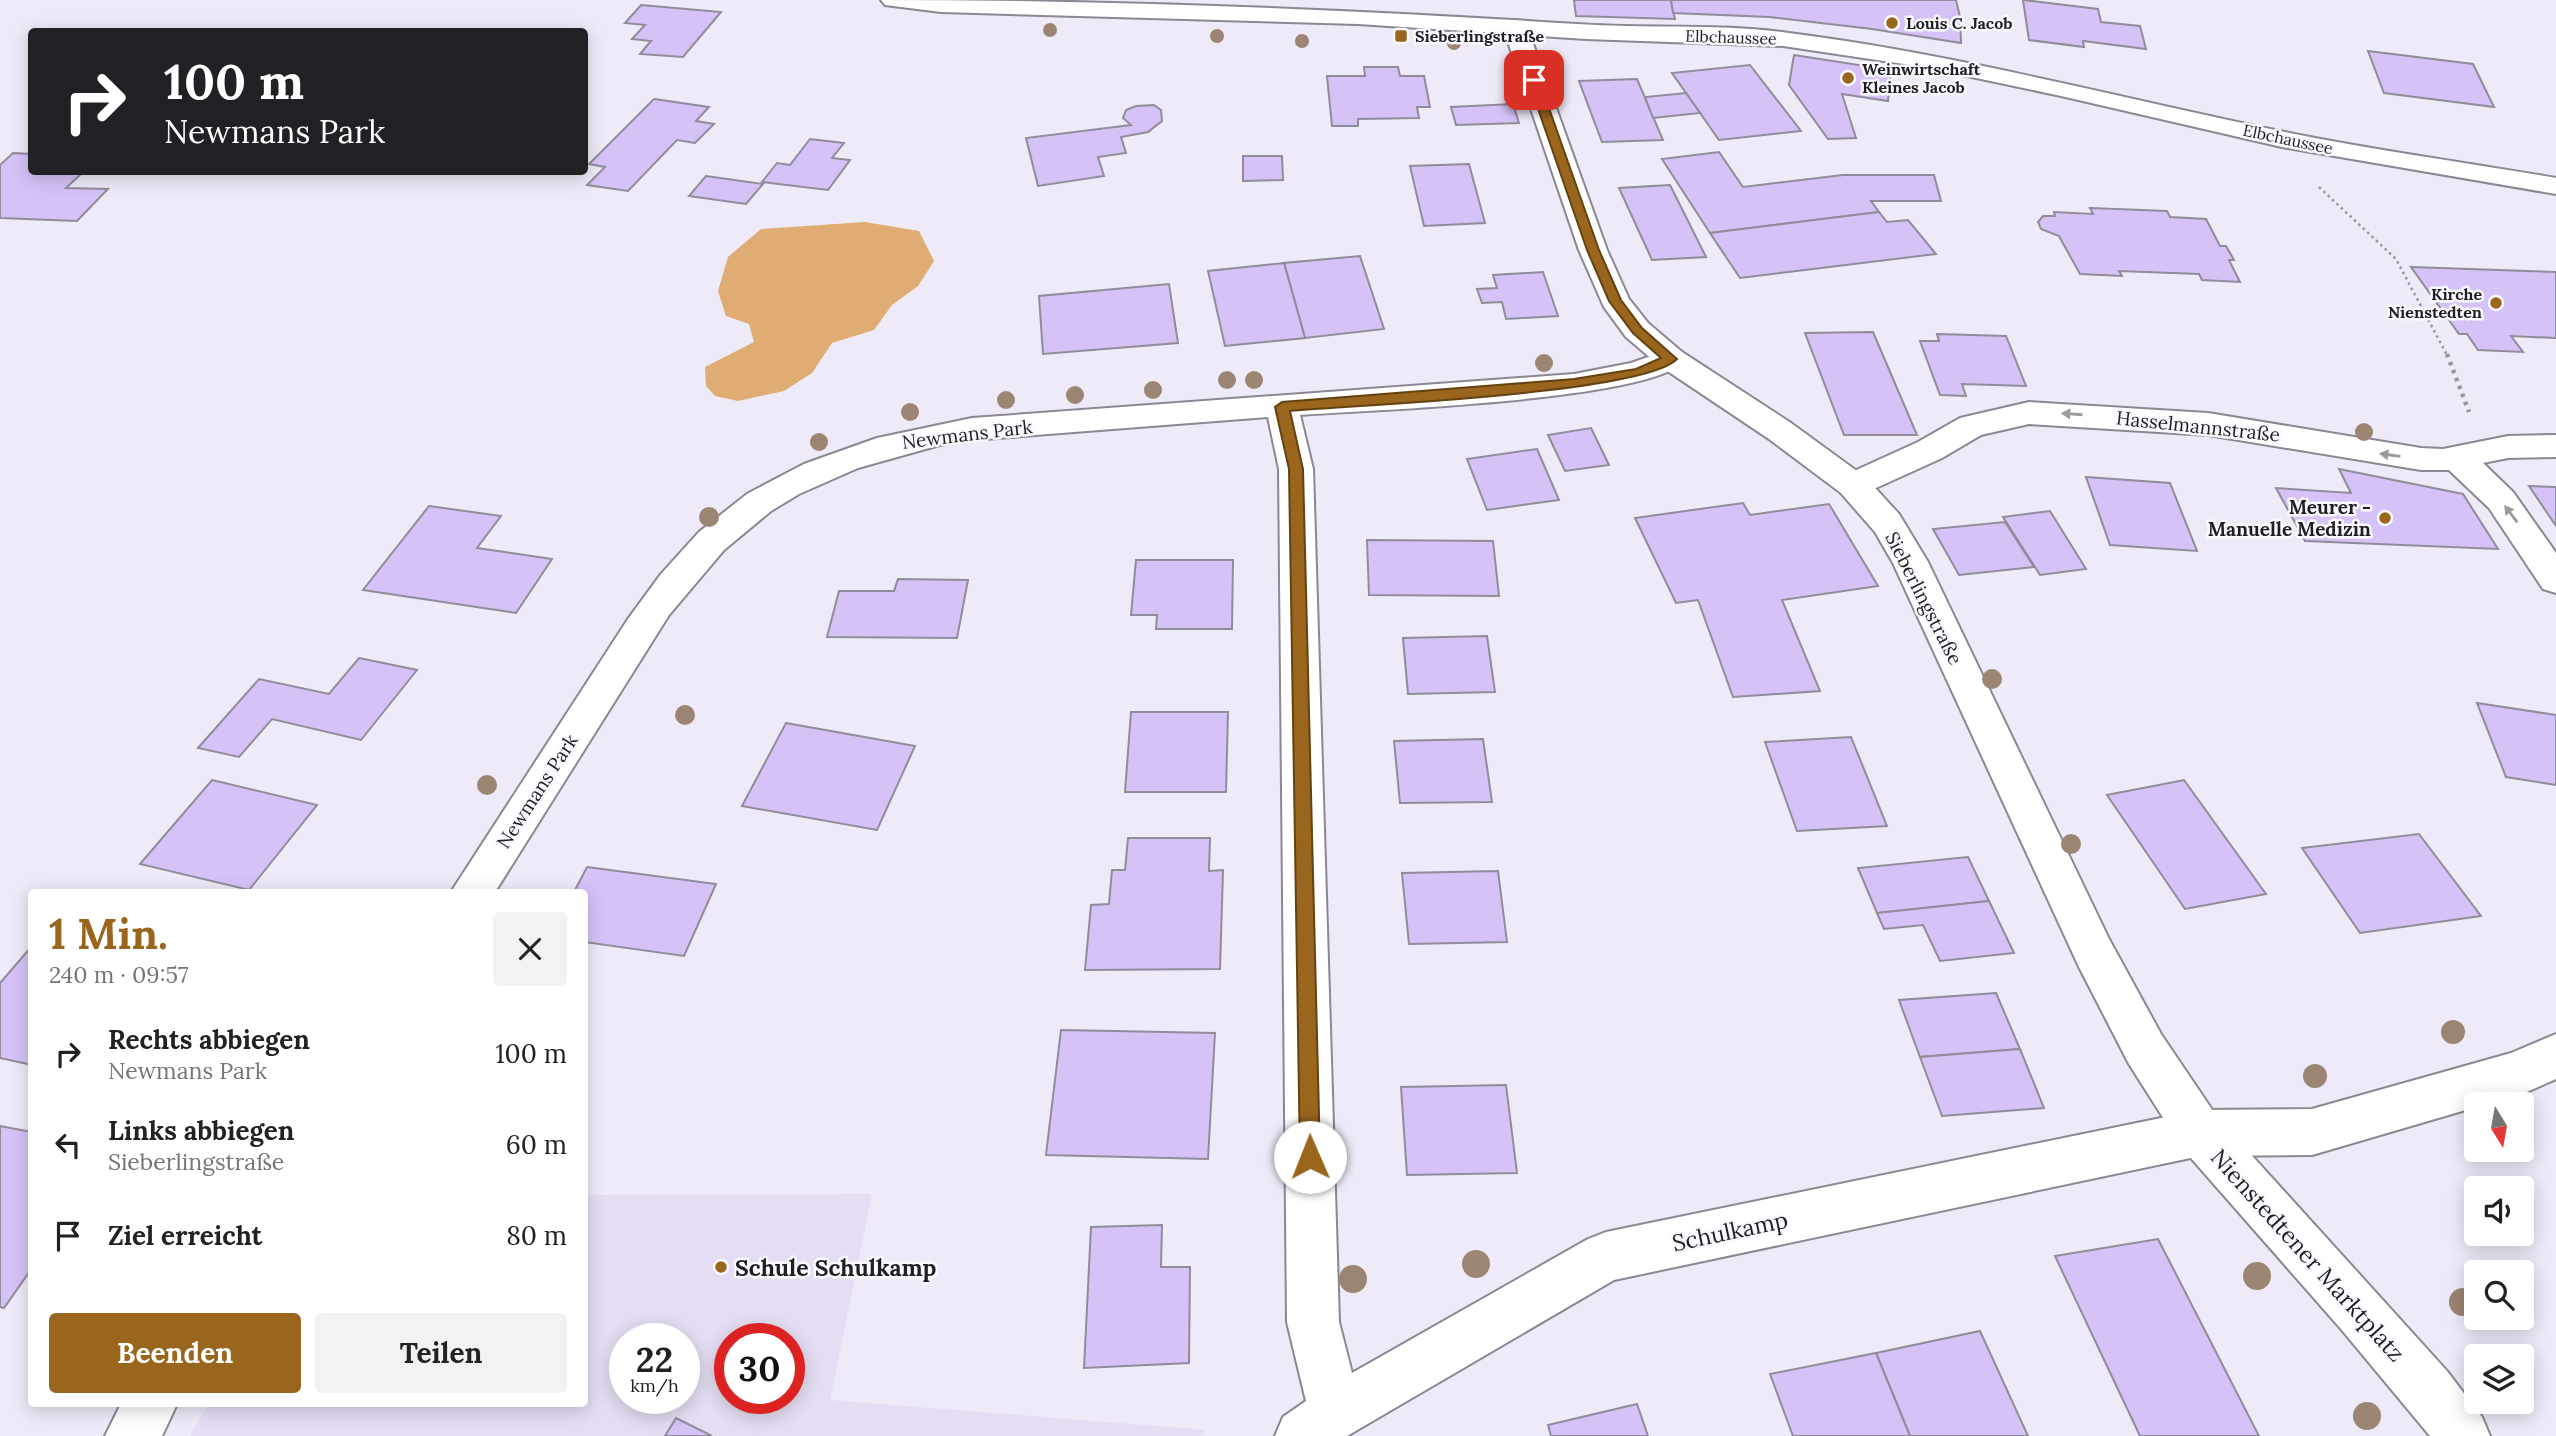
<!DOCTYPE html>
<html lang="de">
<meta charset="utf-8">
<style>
body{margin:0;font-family:Lora,serif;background:#f2f2f2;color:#222;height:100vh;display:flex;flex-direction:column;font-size:26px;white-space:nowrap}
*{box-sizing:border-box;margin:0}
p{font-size:23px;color:#767676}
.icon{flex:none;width:38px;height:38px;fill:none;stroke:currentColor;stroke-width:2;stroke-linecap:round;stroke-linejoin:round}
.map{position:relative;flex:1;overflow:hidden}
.panel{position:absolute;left:28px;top:889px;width:560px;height:518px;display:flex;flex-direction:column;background:#fff;border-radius:7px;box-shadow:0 4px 18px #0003}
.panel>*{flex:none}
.hud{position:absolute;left:28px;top:28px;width:560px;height:147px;border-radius:7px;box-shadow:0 4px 18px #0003;background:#202124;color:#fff;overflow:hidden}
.needle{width:46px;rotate:169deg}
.controls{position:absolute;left:2464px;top:1092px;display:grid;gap:14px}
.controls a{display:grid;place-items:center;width:70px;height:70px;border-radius:7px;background:#fff;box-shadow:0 4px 18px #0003;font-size:35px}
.speed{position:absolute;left:609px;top:1323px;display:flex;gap:14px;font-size:35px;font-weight:700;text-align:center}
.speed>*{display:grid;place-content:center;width:91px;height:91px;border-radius:50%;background:#fff;box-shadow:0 4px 18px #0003;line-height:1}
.speed small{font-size:18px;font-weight:400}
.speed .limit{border:10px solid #d22;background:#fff;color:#111}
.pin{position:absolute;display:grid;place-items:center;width:60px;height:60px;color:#fff;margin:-30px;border-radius:14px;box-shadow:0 4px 10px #0006}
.me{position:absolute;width:77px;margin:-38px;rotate:359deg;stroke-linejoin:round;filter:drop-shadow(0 0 5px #0008)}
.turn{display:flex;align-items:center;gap:24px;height:147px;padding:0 21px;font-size:32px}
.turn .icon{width:91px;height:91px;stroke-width:2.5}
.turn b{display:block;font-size:49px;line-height:60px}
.round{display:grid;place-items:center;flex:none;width:74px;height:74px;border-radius:7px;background:#f2f2f2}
.overview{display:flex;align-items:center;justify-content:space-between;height:119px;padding:0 21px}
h1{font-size:42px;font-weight:700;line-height:52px;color:#9a651c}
.cta{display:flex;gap:14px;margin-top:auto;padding:14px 21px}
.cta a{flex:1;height:80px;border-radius:7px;background:#9a651c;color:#fff;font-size:28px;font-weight:700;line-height:80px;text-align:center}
.cta a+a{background:#f2f2f2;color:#222}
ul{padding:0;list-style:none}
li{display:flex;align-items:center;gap:21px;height:91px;padding:0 21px}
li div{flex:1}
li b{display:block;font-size:26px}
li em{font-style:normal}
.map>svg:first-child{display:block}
.built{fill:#e5def3;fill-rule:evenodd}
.water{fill:#dfad74}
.building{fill:#d5c3f8;stroke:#908c99;stroke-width:2}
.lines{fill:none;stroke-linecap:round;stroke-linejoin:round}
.minor-casing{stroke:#8b8793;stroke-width:4}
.tertiary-casing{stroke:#8b8793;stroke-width:4}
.secondary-casing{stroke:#8b8793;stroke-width:4}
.path-far1{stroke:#9996a0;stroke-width:2.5;stroke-dasharray:2.5 3.5;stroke-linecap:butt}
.path{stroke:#9996a0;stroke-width:4.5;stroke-dasharray:3.5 5;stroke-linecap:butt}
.minor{fill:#fff;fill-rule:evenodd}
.tertiary{fill:#fff;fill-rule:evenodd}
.secondary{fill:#fff;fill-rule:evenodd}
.tree{fill:#9a8672}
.oneway{fill:#9b9a9c}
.route{fill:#9a651c;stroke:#644212;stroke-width:2}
.poi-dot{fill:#9a651c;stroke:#faf9fe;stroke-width:2.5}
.labels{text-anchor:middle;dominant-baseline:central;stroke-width:5;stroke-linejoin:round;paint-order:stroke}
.far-poi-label{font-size:16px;font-weight:bold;fill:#201e23;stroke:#faf9fe;text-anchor:start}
.far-street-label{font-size:16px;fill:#201e23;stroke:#faf9fe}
.street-label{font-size:19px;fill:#201e23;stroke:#faf9fe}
.poi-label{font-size:19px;font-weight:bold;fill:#201e23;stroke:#faf9fe;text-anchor:end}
.near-street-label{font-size:23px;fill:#201e23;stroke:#faf9fe}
.near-poi-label{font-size:23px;font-weight:bold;fill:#201e23;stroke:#faf9fe;text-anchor:start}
</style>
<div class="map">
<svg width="2556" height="1436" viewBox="0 0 2556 1436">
<rect width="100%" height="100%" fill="#eeeaf8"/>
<path class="built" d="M872,1194L830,1400L1206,1430L1199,1436H190L209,1404H584L585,1195ZM625,1339H684V1398H625ZM730,1339H789V1398H730Z"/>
<path class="water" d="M865,222L919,231L934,261L918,286L892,305L874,330L832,343L812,373L784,391L738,401L715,396L706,386L705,367L754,342L749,324L726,316L718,291L728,257L761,229Z"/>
<g class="building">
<path d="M1574,0H1671L1675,19L1576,16Z"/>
<path d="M1671,0H1956L1960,17L1961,43L1872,29L1769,17L1673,13Z"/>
<path d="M2023,0L2098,9L2101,22L2140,26L2146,49L2083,41L2084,47L2029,40Z"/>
<path d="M641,5L721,12L683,57L640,54L651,41L632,39L645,25L625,23Z"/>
<path d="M2368,51L2473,64L2494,107L2384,93Z"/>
<path d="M1794,55L1891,70L1888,101L1842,94L1856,138L1828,139L1789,85Z"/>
<path d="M1750,65L1801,131L1719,140L1672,73Z"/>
<path d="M1364,67H1398L1400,76H1424L1430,107H1417L1419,118L1358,119V126H1332L1327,76H1365Z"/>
<path d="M1637,79L1663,140L1602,142L1579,81Z"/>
<path d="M1686,93L1700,113L1653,118L1645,97Z"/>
<path d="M654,99L709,107L696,121L714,124L695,143L677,140L628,191L587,185L605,167L589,164Z"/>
<path d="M1513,104L1519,123L1456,125L1451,107Z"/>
<path d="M1154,105L1161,110L1162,121L1148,132L1121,137L1126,153L1098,157L1104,176L1038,186L1026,138L1131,125L1123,118L1126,110L1136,106Z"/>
<path d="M810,139L844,143L832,158L850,160L828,190L762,182L777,163L790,165Z"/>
<path d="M1719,152L1743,187L1843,175H1934L1941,201H1871L1879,212L1710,233L1662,159Z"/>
<path d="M13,153L32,154V172H83L66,188L108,189L77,221L0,218V165Z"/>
<path d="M1243,156H1282L1283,180L1243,181Z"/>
<path d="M1469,164L1485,223L1424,226L1410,166Z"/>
<path d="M706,176L763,184L746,204L689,196Z"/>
<path d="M1670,185L1706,257L1652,260L1619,188Z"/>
<path d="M2090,208L2167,211L2170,217L2206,219L2220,246H2226L2234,260H2229L2240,282L2202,280L2199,274L2119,271L2122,276L2080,274L2059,236L2041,229L2038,222L2043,216H2055L2054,212L2093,214Z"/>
<path d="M1879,212L1887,222L1908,220L1936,254L1740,278L1710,233Z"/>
<path d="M1360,256L1384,329L1305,338L1284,263Z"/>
<path d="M1284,263L1305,338L1225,346L1208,271Z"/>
<path d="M2411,267L2556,272V338L2511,336L2523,352L2478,350L2467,334H2459Z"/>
<path d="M1543,272L1558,316L1506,319L1502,302L1482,303L1477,289L1497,288L1493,275Z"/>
<path d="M1169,284L1178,343L1043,354L1039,296Z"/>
<path d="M1873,332L1917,435H1844L1805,333Z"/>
<path d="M1937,334L2006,336L2026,386L1962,384L1966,396L1940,395L1920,341H1939Z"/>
<path d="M1591,428L1609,465L1565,471L1548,435Z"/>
<path d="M1537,449L1559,500L1487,510L1467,459Z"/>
<path d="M2339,469L2463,494L2498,549L2305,541L2276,488L2351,493Z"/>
<path d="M2086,477L2170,483L2197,551L2110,545Z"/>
<path d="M2529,486L2556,487V526Z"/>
<path d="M1743,503L1750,515L1829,504L1878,586L1782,600L1820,691L1733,697L1698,600L1676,603L1635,518Z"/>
<path d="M429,506L501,516L477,548L552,559L516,613L363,590Z"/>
<path d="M2050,511L2086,569L2040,575L2003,517Z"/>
<path d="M2005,522L2034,567L1959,575L1933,529Z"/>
<path d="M1367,540L1493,541L1499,596L1369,595Z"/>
<path d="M1136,560H1233L1232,629H1156L1157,615H1131Z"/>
<path d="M898,579L968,580L957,638L827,637L839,591H894Z"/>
<path d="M1487,636L1495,692L1408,694L1403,638Z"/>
<path d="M359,658L417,670L361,740L272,719L239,757L198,748L259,679L329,694Z"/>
<path d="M2477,703L2556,715V785L2506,777Z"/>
<path d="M1131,712H1228L1226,792H1125Z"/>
<path d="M786,723L915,746L877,830L742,806Z"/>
<path d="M1851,737L1887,826L1797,831L1765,742Z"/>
<path d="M1483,739L1492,802L1400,803L1394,741Z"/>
<path d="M212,780L317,805L249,890L140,864Z"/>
<path d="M2184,780L2266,894L2185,909L2107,795Z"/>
<path d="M2419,834L2481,916L2360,933L2302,848Z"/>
<path d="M1128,838H1210L1209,871L1223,870L1220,969L1085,970L1091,905L1109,904L1112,870H1125Z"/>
<path d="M1968,857L1989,901L1877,913L1858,868Z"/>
<path d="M587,867L716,884L684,956L584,942V892H574Z"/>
<path d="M1498,871L1507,942L1409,944L1402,873Z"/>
<path d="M1989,901L2014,953L1940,961L1923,925L1884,929L1877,913Z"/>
<path d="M32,946V1065L0,1058V983Z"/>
<path d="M1996,993L2020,1049L1920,1057L1899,1000Z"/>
<path d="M1061,1030L1215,1033L1208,1159L1046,1155Z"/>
<path d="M2020,1049L2044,1108L1942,1116L1920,1057Z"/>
<path d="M1506,1085L1517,1173L1407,1175L1401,1087Z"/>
<path d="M0,1126L32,1132V1268L4,1308L0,1307Z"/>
<path d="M1162,1225L1161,1267H1190L1189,1363L1084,1368L1091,1227Z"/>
<path d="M2158,1239L2259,1436H2140L2055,1256Z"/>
<path d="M1980,1331L2028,1436H1910L1876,1353Z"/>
<path d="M1876,1353L1910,1436H1793L1770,1374Z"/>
<path d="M1637,1404L1648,1436H1551L1548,1425Z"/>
<path d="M676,1418L712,1436H665Z"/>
</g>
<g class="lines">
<defs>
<g id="minor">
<path d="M1671,349L1682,352L1686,359C1660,401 1361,410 1300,415L1313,469L1339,1322L1352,1373L1588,1239L1606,1232L2200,1110L2312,1109L2511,1053L2556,1034V1079C2531,1090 2504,1104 2476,1104V1107L2312,1155L2200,1156L1614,1280L1347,1436H1275L1283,1417L1306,1401L1287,1322L1279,469L1268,417L972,440L940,445L858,468L799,494L771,511L724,550L669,615L495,892H451L628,619L661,574L699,532L747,494L804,464L877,438L972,418L1574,374L1631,363Z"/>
<path d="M2029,402L2208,413L2421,448L2443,449L2508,436L2556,435V457L2508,458L2483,463L2513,492L2556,553V593L2543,589L2489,508L2449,470H2421L2208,435L2029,424L1981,435L1942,458L1865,493L1853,497L1841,493L1836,485L1841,477L1918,442L1960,418Z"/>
<path d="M121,1404H177L162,1436H105Z"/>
</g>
<path id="tertiary" d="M1515,20L1523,22L1527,27L1607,250L1629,299L1648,323L1682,352L1791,423L1865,477L1899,514L1928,562L2109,939L2161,1034L2217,1117L2447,1371L2482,1417L2490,1436H2430L2341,1329L2183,1149L2129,1064L2079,967L1893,563L1875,532L1841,493L1769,439L1660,366L1626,337L1604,307L1579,250L1503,27L1507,22Z"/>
<path id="secondary" d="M881,0C1114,0 1345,9 1577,24C1647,29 1719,23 1789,33C1955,54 2116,97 2280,131C2371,150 2464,162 2556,178V194L2282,147L2061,96L1924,67L1783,46L1586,39L1358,24L941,12L885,5Z"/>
</defs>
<use href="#minor" class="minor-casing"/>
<use href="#tertiary" class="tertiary-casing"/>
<use href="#secondary" class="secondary-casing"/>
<path class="path-far1" d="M2319,187L2396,259L2447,355"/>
<path class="path" d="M2447,354L2469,412"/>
<use href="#minor" class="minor"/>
<use href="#tertiary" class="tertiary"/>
<use href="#secondary" class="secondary"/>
</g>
<g class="tree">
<circle cx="1050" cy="30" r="7"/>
<circle cx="1217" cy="36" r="7"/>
<circle cx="1302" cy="41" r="7"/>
<circle cx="1454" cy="43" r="7"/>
<circle cx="1544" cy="363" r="9"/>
<circle cx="1227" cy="380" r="9"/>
<circle cx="1254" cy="380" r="9"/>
<circle cx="1153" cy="390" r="9"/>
<circle cx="1075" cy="395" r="9"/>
<circle cx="1006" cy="400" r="9"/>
<circle cx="910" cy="412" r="9"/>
<circle cx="2364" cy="432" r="9"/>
<circle cx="819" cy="442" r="9"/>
<circle cx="709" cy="517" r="10"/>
<circle cx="1992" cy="679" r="10"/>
<circle cx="685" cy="715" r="10"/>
<circle cx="487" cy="785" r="10"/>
<circle cx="2071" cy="844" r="10"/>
<circle cx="2453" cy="1032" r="12"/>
<circle cx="2315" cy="1076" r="12"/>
<circle cx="1476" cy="1264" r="14"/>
<circle cx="2257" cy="1276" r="14"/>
<circle cx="1353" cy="1279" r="14"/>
<circle cx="2463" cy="1302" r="14"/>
<circle cx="2367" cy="1416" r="14"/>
</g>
<defs><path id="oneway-solid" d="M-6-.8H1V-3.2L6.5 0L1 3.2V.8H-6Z" transform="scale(1.75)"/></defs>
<g class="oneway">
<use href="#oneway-solid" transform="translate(2072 414) rotate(-176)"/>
<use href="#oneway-solid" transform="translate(2390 455) rotate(-172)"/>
<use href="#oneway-solid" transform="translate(2511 514) rotate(-127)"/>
</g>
<path class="route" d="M1534,77L1539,80L1599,250L1621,300L1642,328L1677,359C1643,394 1353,405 1290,411L1303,469L1320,1157L1317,1164L1310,1167L1303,1164L1300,1157L1289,469L1275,407L1282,402L1574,379L1636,369L1661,358L1633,333L1609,301L1587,250L1528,80Z"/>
<g class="poi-dot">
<circle cx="1892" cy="23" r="7"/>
<rect x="1394" y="29" width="14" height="14" rx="3.5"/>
<circle cx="1848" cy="78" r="7"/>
<circle cx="2496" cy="303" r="7"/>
<circle cx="2385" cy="518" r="7"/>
<circle cx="721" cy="1267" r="7"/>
</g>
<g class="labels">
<g class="far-poi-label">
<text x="1906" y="23">Louis C. Jacob</text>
<text x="1415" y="36">Sieberlingstraße</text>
<text x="1862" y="69">Weinwirtschaft<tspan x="1862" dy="18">Kleines Jacob</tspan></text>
<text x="2482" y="294" text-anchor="end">Kirche<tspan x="2482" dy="18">Nienstedten</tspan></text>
</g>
<g class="far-street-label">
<text transform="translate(1731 37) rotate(2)">Elbchaussee</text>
<text transform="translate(2288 139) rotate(12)">Elbchaussee</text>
</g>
<g class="street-label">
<text transform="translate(2198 426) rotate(6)">Hasselmannstraße</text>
<text transform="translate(967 434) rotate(-7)">Newmans Park</text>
<text transform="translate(1924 598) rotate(63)">Sieberlingstraße</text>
<text transform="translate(537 791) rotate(-57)">Newmans Park</text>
</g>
<g class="poi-label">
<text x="2371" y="507">Meurer -<tspan x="2371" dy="22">Manuelle Medizin</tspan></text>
</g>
<g class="near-street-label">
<text transform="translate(1730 1231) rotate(-12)">Schulkamp</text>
<text transform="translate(2308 1255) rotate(48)">Nienstedtener Marktplatz</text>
</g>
<g class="near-poi-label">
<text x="735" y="1267">Schule Schulkamp</text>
</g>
</g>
</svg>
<div class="controls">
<a><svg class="needle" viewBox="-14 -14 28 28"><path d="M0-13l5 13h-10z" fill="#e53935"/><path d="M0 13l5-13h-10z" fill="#767676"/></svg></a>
<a><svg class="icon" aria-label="sound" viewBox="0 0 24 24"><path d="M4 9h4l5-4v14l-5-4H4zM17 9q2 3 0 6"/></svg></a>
<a><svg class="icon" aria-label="search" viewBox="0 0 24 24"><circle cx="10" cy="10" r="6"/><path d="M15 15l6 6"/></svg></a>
<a><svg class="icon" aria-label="layers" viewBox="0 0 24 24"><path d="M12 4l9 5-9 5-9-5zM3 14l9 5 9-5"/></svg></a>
</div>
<div class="speed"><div>22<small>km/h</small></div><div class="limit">30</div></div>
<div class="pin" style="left:1534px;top:80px;background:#d93025"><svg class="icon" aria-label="arrive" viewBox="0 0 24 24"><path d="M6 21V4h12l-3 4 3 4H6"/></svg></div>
<svg class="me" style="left:1310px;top:1157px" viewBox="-20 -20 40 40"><circle r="19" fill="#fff"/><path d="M0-13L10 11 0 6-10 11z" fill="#9a651c"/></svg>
<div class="hud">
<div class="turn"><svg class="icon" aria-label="right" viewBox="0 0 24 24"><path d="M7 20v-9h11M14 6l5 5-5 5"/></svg><div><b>100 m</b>Newmans Park</div></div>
</div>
<section class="panel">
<div class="overview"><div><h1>1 Min.</h1><p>240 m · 09:57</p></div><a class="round"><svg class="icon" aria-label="close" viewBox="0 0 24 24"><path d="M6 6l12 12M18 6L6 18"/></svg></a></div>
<ul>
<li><svg class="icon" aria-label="right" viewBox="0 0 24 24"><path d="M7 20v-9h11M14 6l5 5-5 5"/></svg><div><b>Rechts abbiegen</b><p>Newmans Park</p></div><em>100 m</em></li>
<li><svg class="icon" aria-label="left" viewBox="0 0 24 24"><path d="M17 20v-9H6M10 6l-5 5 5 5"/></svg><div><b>Links abbiegen</b><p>Sieberlingstraße</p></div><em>60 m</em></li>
<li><svg class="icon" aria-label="arrive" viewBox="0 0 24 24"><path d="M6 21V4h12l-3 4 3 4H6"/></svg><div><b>Ziel erreicht</b></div><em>80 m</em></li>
</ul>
<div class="cta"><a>Beenden</a><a>Teilen</a></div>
</section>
</div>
